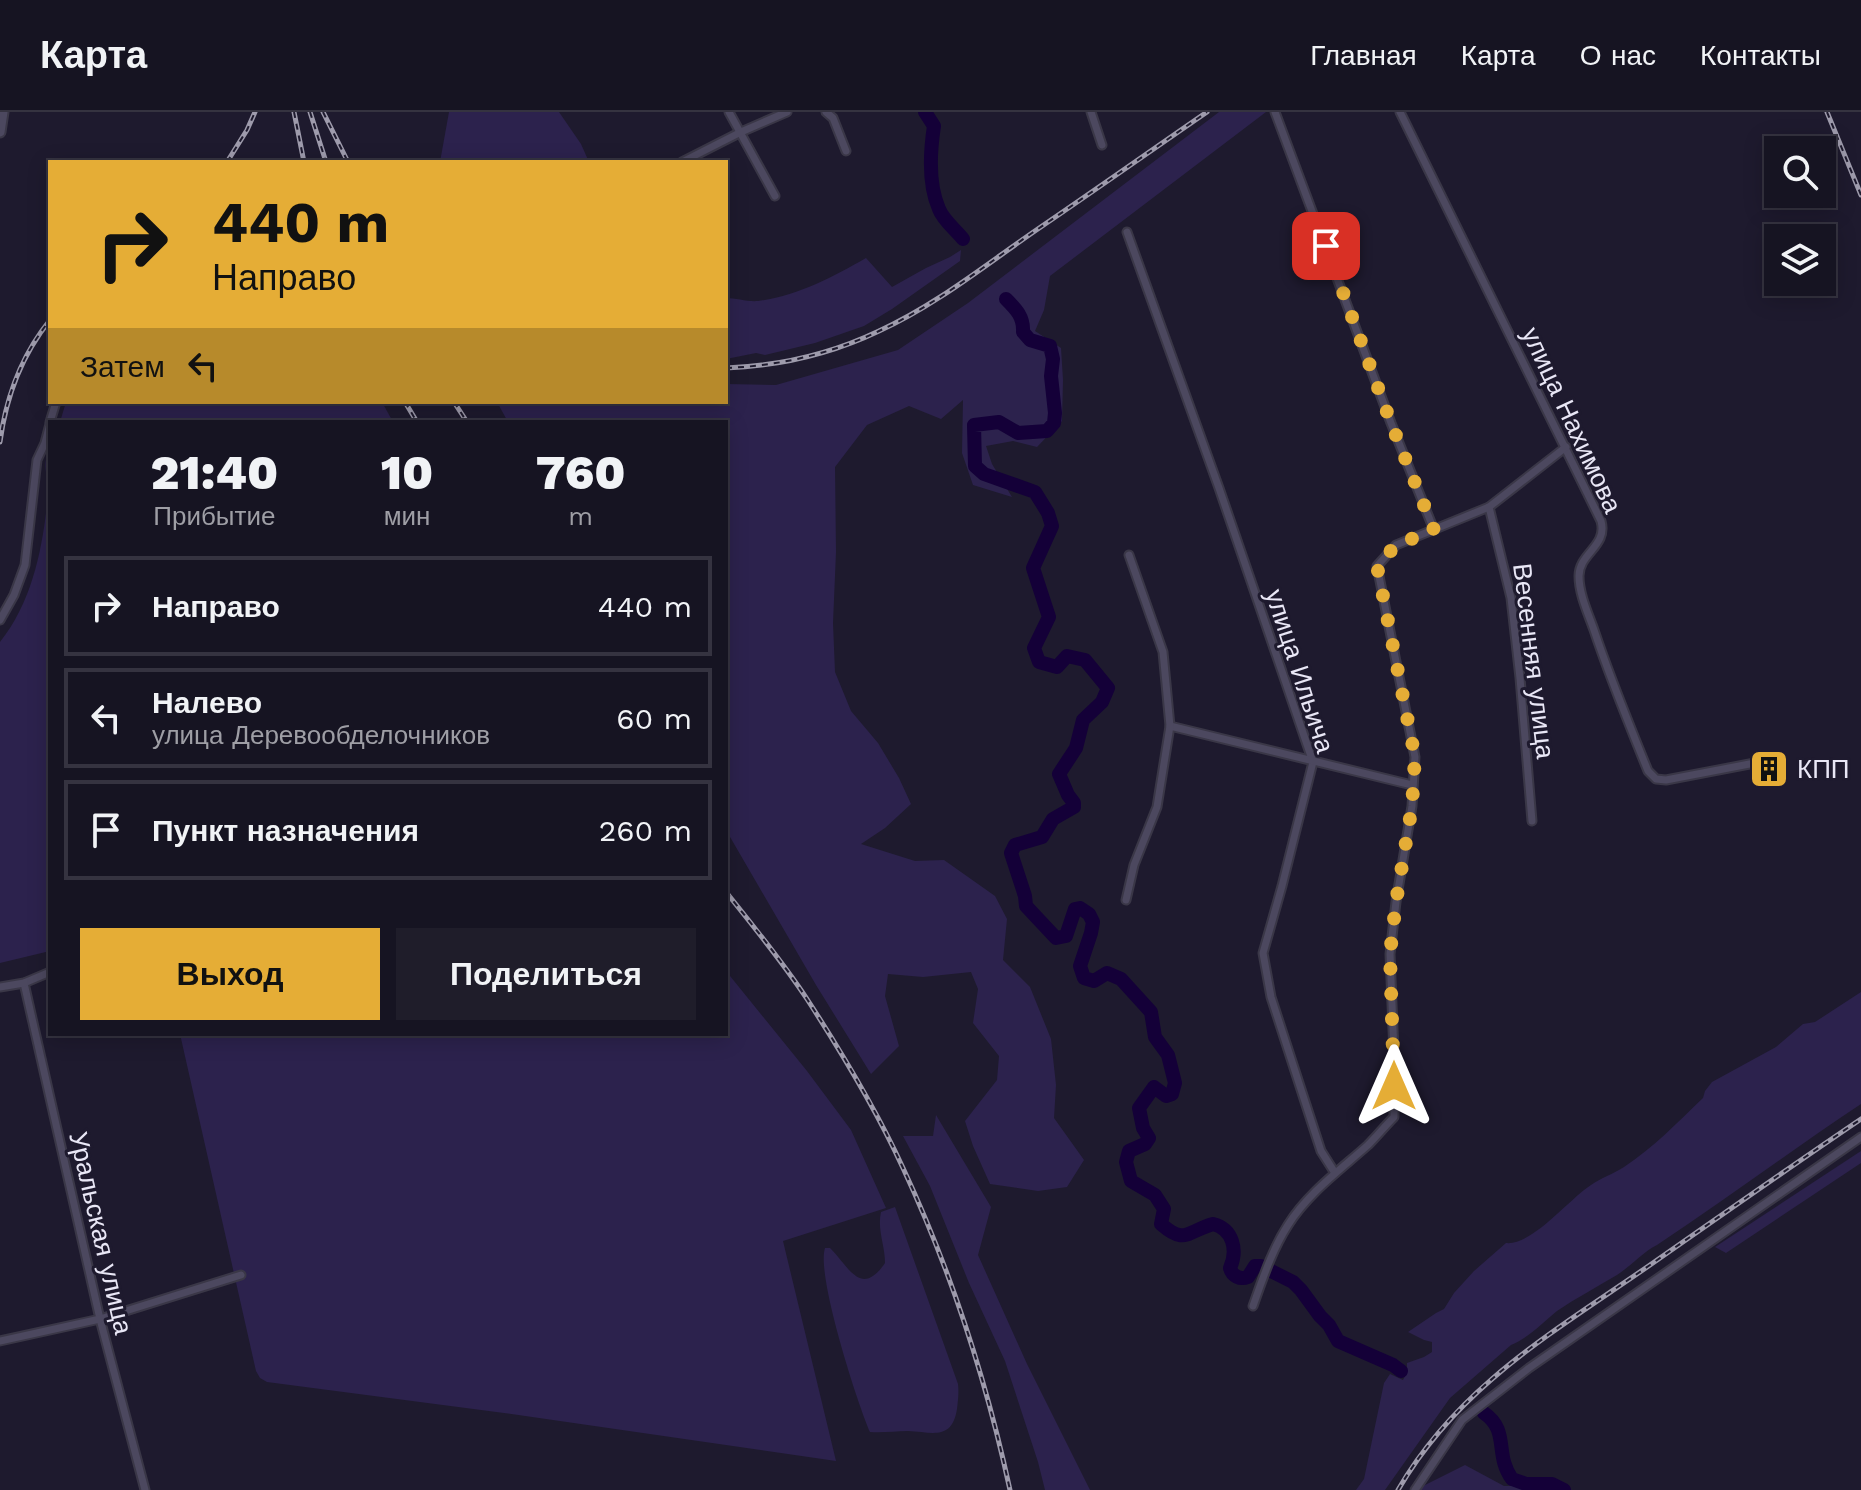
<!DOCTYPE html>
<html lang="ru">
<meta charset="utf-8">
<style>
body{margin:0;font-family:"Work Sans",sans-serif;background:#1f1d2a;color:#f1f3f6;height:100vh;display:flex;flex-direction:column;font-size:30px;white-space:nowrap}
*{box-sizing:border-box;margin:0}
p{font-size:26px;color:#9e9ea5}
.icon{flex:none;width:44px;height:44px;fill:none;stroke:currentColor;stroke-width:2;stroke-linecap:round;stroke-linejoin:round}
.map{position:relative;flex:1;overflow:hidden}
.sheet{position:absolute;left:48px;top:308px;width:680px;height:616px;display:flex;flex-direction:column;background:#161422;border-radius:0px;box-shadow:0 4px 20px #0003,0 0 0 2px #353340}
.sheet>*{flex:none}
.hud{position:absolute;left:48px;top:48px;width:680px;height:244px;border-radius:0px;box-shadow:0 4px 20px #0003,0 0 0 2px #353340;background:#e5ad36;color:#111;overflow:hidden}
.fabs{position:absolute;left:1764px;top:24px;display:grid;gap:16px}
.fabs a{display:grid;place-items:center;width:72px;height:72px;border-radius:0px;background:#161422;box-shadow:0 4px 20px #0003,0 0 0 2px #353340;font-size:40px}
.pin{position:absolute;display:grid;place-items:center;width:68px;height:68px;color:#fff;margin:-34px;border-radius:16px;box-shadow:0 4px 12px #0006}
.me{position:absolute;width:88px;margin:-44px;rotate:0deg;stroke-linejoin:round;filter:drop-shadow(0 0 6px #0008)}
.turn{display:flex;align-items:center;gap:28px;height:168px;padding:0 32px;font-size:36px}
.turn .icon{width:104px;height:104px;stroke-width:2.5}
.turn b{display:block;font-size:56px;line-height:68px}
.then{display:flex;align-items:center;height:76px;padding:0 32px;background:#0003;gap:16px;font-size:30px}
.eta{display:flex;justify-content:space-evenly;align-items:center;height:136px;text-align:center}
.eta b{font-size:48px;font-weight:800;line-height:56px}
.action{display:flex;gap:16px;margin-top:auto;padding:16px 32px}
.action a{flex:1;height:92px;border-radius:0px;background:#e5ad36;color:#111;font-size:32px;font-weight:800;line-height:92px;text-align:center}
.action a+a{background:#1f1d2a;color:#f1f3f6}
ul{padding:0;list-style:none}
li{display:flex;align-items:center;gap:24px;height:100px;margin:0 16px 12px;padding:0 16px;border:4px solid #353340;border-radius:0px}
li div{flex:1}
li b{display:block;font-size:30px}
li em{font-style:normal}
header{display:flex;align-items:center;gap:48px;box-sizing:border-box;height:112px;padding:0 40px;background:#161422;border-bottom:2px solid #353340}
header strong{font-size:38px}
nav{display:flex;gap:44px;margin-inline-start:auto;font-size:28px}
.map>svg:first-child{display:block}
.green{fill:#2c224d}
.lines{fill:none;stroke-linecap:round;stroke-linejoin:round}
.river{stroke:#140038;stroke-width:14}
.minor-casing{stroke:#3a3747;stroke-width:11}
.tertiary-casing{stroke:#3a3747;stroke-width:13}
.minor{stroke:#4c485f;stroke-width:7}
.tertiary{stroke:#4c485f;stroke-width:9}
.rail-casing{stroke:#9e9bac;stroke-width:5}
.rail{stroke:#1e1a2e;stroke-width:2;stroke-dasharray:6;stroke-linecap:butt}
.route{stroke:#e5ad36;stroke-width:14;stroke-dasharray:0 25.2}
.labels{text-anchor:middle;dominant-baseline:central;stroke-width:6;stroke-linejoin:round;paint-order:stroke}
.street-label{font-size:26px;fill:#e9e7f6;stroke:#1e1a2e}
.poi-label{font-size:26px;fill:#e9e7f6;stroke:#1e1a2e;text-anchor:start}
</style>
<header>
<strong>Карта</strong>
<nav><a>Главная</a><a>Карта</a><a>О нас</a><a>Контакты</a></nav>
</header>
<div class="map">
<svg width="1861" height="1378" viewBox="0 0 1861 1378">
<rect width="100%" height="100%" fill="#1e1a2e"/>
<g class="green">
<path d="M449,0H559L581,32L589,50H440Z"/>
<path d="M1219,0H1266L1050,164L1044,198L1035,219L1061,236L1063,268L1062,309L1037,335L1013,329L986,334L992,352L1012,385L973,373L962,341L963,288L941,307L909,294L867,313L835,355L836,440L833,511L835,560L851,599L878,631L899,666L911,692L885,716L861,732L915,749L944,748L995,784L1007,807L1003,848L1030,875L1051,927L1056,973L1054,1006L1084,1048L1067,1075L1038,1079L990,1072L973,1034L965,1009L997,968L999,944L973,911L978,877L971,860L923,865L888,862L885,884L899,934L871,962L816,873L726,718V310H508L497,290H726V272L776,273L898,238L968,191Z"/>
<path d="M961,138L960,149L892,197L864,214L815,231L765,243L756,241L726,247V186C736,186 748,190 758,189C797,184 833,165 866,146L892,175L926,156L950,145Z"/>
<path d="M66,290H382L393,310H60Z"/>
<path d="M50,334V839L0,851V530C33,489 43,434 48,383C50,362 40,359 50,334Z"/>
<path d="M726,859L807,959L851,1018L886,1096L783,1129L836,1349L504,1301L267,1270L260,1266L256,1259L180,922H726Z"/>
<path d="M1861,880V992C1792,1038 1726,1087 1657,1133C1643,1140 1631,1154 1617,1163C1597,1175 1576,1186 1557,1199C1542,1211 1530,1225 1511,1233L1450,1286L1385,1378H1356L1364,1367L1384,1271L1390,1262L1403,1268L1407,1260V1251L1424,1245L1432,1240V1230L1424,1228L1408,1220L1436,1201L1444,1197L1454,1181L1474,1159L1506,1131C1532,1134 1570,1086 1591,1073C1601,1066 1613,1062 1624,1055C1653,1036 1678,1010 1703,986L1705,979L1712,970L1776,935L1803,912L1815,910Z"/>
<path d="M936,1003L991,1095L978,1143L1027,1252L1090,1378H1045L1038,1350L1005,1249L969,1171L930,1074L903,1024H933Z"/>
<path d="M1861,1039V1051L1726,1141L1715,1135Z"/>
<path d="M895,1095L958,1272C959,1281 958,1288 957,1297C952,1329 932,1320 908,1319C895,1319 883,1321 870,1320C857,1290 816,1163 825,1136H830C849,1155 861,1186 885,1151C885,1133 877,1118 881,1100Z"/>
<path d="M1465,1353L1504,1374H1557L1560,1378H1415Z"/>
</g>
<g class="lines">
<g class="river">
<path d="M925,0L934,14C930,40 928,72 939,97C943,108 956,118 963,127"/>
<path d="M1006,187C1016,197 1024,205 1023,220L1030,228L1050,234L1053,247L1051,264L1055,301L1054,311L1047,319L1018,321L999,310L974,313L975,354L984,362L1035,380L1048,401L1052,414L1033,456L1049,505L1034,536L1039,550L1057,555L1067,544L1085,548L1108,576L1102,590L1083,608L1076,636L1059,662L1068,683L1074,691V695L1053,707L1042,725L1015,733L1011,741L1025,784L1026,794L1056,826L1066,824L1075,797L1080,796L1089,802L1093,810L1091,821L1080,854L1084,866L1094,869L1107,861L1121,867L1151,900L1155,925L1168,943L1175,971L1172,982L1166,984L1154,975L1139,996L1143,1016L1149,1026L1145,1032L1129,1039L1126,1050L1131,1069L1155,1083L1164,1097L1161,1112C1185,1133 1186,1120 1213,1112C1233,1117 1238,1138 1230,1156C1232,1164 1240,1168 1248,1165L1255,1154H1261"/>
<path d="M1271,1159L1293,1170L1301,1178L1320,1204L1329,1213L1338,1229L1393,1253L1401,1259"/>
<path d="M1484,1301C1510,1319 1494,1342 1512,1367L1526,1372H1552L1564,1378"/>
</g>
<defs>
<g id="minor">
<path d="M729,0L775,84"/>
<path d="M826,0L833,6L846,39"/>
<path d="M1091,0L1102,33"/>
<path d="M1275,0L1391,311L1434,418"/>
<path d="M1400,0L1601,409C1608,434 1579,441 1579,464C1579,482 1588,501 1594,518C1610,566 1629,612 1648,659L1656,667L1666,668L1765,649"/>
<path d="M682,50L741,20L787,0"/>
<path d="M1127,120L1219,376L1313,650L1282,774L1263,841L1271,885L1321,1039L1335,1061"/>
<path d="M50,310L56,290"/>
<path d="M1489,395L1511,486L1520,566L1532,709"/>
<path d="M0,508L14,483L25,453L37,348L45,331L50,312"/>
<path d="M1170,614L1412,673"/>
<path d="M1126,788L1134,753L1157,695L1170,614L1163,540L1129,443"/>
<path d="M24,871L100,1207L145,1378"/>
<path d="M0,875L24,871L50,860"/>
<path d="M1253,1194C1263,1166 1272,1138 1288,1113C1308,1081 1340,1058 1368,1033C1377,1024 1385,1014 1394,1005V942L1390,842L1396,790L1412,694L1415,645L1377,454L1396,433L1489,395L1566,335"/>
<path d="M0,1229L100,1207L241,1163"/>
<path d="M1415,1378L1462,1308L1529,1256L1861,1025"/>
</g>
<path id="tertiary" d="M0,20L3,0"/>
</defs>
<use href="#minor" class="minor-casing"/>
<use href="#tertiary" class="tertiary-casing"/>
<use href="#minor" class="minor"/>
<use href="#tertiary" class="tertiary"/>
<defs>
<g id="rail">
<path d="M294,0L304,50"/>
<path d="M310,0L326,50"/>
<path d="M323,0L348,50"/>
<path d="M1827,0L1861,83"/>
<path d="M227,50L247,18L255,0"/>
<path d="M726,256C778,254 831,242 879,219C934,194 983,155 1032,121C1091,81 1149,40 1207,0"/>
<path d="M405,290L417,310"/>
<path d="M454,290L467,310"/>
<path d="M0,330C6,285 21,244 50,208"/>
<path d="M726,780C754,815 782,849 807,887C842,941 876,997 903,1056C951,1159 986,1267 1010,1378"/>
<path d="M1398,1378C1458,1274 1555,1219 1650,1153C1720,1104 1790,1055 1861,1007"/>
</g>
</defs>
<use href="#rail" class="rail-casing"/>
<use href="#rail" class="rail"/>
</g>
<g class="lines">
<path class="route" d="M1326,134L1391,311L1434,418L1396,433L1377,454L1415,645L1412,694L1396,790L1390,842L1394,974"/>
</g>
<defs>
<symbol id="building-square" viewBox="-11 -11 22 22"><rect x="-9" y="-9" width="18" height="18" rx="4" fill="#e5ad36" stroke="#1e1a2e"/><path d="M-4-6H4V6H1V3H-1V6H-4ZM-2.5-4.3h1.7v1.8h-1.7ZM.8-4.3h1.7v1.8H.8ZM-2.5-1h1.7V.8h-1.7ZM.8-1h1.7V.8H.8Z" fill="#111"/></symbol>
</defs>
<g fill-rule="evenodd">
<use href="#building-square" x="1747" y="635" width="44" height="44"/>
</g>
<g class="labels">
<g class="street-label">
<text transform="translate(1572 308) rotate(65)">улица Нахимова</text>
<text transform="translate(1534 549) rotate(83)">Весенняя улица</text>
<text transform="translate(1300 559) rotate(72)">улица Ильича</text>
<text transform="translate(101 1121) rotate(77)">Уральская улица</text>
</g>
<g class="poi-label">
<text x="1797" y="657">КПП</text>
</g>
</g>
</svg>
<div class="fabs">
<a><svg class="icon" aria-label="search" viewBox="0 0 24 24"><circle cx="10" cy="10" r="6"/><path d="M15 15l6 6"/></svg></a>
<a><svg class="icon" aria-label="layers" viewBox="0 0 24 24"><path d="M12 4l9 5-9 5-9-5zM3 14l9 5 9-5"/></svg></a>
</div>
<div class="pin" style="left:1326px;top:134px;background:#d93025"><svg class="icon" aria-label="arrive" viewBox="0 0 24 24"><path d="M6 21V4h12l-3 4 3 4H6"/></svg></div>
<svg class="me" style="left:1394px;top:974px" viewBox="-20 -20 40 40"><path d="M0-17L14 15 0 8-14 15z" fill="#e5ad36" stroke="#fff" stroke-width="4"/></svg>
<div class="hud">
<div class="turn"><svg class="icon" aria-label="right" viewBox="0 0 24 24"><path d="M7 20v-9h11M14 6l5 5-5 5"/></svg><div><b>440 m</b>Направо</div></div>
<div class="then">Затем<svg class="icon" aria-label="left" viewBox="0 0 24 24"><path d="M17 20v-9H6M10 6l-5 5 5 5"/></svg></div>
</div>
<section class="sheet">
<div class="eta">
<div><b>21:40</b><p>Прибытие</p></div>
<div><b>10</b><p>мин</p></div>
<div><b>760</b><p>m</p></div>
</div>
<ul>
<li><svg class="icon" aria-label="right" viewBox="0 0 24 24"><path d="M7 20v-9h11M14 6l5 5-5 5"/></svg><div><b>Направо</b></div><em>440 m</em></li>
<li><svg class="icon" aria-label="left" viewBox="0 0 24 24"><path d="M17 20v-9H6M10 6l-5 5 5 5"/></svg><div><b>Налево</b><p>улица Деревообделочников</p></div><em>60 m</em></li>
<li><svg class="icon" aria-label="arrive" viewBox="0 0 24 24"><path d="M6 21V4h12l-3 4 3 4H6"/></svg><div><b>Пункт назначения</b></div><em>260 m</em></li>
</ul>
<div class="action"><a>Выход</a><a>Поделиться</a></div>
</section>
</div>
